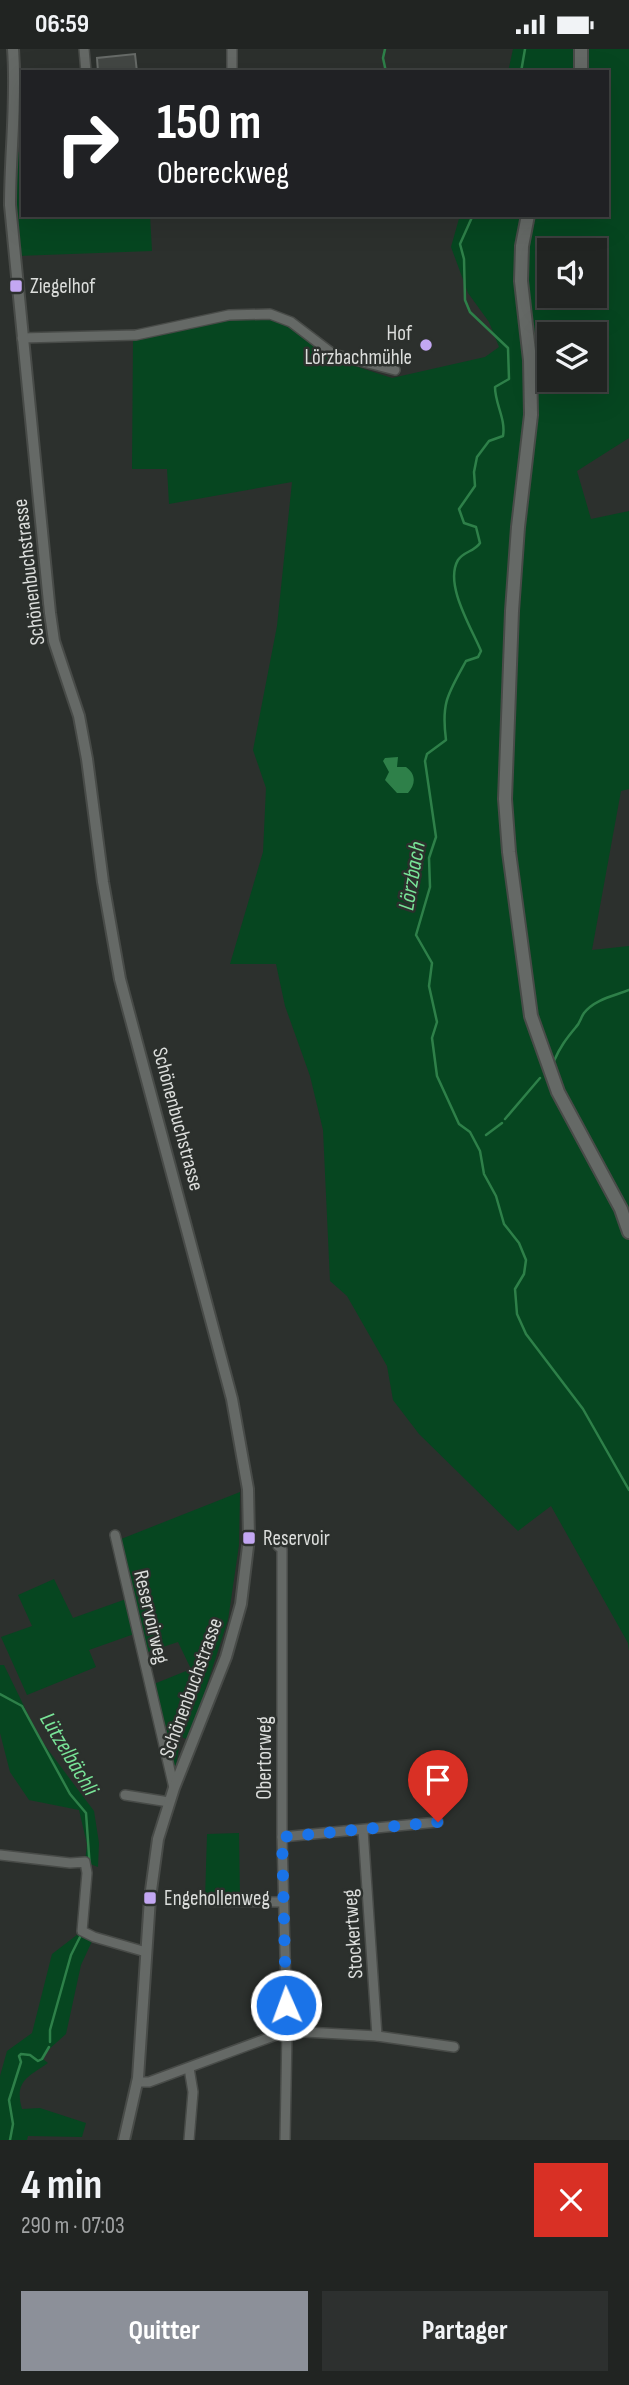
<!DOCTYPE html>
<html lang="fr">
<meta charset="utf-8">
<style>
body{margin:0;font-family:"Sofia Sans Condensed",sans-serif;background:#2d302f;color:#f1f3f6;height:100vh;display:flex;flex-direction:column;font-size:26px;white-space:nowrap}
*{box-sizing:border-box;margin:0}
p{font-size:23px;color:#a2a4a5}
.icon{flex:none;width:38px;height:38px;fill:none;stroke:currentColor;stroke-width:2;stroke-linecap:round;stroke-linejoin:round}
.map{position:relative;height:2091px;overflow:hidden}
.panel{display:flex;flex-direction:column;background:#212422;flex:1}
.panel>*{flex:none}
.hud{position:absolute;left:21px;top:21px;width:588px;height:147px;border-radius:0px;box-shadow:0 7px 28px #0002,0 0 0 2px #3e4140;background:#202124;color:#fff;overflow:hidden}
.tools{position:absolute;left:537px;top:189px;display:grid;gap:14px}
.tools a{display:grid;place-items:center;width:70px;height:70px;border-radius:0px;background:#212422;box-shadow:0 7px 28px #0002,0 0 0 2px #3e4140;font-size:35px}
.pin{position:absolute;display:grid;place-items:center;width:60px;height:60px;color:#fff;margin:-72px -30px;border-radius:50% 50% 50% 0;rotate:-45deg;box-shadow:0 0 7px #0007}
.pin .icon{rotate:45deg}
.me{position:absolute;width:77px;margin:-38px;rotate:358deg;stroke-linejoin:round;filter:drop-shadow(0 0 5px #0008)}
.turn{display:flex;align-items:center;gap:24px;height:147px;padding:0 21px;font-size:32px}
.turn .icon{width:91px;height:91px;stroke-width:2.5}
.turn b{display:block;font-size:49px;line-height:60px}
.round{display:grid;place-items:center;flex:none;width:74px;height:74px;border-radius:0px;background:#2d302f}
.summary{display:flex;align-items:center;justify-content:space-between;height:119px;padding:0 21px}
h1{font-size:42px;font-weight:700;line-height:52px}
.primary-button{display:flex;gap:14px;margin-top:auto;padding:14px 21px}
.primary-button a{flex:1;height:80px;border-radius:0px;background:#8c9099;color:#fff;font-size:28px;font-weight:700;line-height:80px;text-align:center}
.primary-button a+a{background:#2d302f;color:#f1f3f6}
.status{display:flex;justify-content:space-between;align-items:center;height:49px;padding:0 35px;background:#212422;direction:ltr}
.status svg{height:19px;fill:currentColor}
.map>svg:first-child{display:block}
.green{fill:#064620;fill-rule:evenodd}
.water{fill:#2e8049}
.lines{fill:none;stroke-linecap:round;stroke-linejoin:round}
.stream{stroke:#2e8049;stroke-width:2.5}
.building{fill:#434744;stroke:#676b68;stroke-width:2}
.minor-casing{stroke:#484b48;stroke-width:12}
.tertiary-casing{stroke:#484b48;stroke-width:14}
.secondary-casing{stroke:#484b48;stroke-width:16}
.minor{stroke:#656966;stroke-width:9}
.tertiary{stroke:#656966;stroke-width:10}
.secondary{stroke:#656966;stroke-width:12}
.route{stroke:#1a73e8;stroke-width:12;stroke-dasharray:0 21.6}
.poi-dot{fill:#c3a7f2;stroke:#2c302d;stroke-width:2.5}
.labels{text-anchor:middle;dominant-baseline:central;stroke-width:5;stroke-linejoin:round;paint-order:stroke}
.poi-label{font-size:21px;fill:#dbdddb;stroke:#2c302d;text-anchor:start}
.street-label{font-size:21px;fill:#dbdddb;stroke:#2c302d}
.water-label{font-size:23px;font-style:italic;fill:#78e397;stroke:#2c302d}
</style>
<div class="status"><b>06:59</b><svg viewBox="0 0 49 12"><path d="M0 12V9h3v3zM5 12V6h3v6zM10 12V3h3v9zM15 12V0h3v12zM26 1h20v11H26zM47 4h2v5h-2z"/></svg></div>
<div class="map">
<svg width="629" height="2091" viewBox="0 0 629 2091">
<rect width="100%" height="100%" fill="#2c302d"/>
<g class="green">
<path d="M513,0H629V389L577,422L591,470L629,462V740L621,742L592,901L629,897V1602L628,1594L551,1457L518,1482L419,1385L393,1351L387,1317L347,1247L330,1232L323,1081L310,1027L285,957L276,915H230L263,803L266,739L253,701L277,577L292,433L169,455L167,420H132L133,286L239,266L282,269L327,308L392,329L485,308L499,298L489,273L468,244L451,198L460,166H607V23H508ZM550,201H595V247H550ZM550,285H595V331H550Z"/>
<path d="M13,103H23V166H150L152,202L17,207Z"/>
<path d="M240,1443L239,1496L228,1571L189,1691L181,1688L174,1727L149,1637L191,1620L178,1593L142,1605L137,1584L89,1601L96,1618L27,1646L1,1588L32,1577L18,1546L54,1530L73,1569L129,1549L116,1492Z"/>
<path d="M0,1616H4L40,1690L94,1762L99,1794L98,1818L85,1813L87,1795L79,1761L29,1751L10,1723L0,1684Z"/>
<path d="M239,1784L240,1850L205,1851L207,1785Z"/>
<path d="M82,1882L94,1888L81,1916L66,1985L47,2002L43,2010L48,2014C28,2028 14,2032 22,2060L40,2059L86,2074L82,2088L28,2087L27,2091H0V2027L7,2002L32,1984L52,1905Z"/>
</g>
<path class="water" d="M398,708L397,718H406C416,725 416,735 408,744H397L385,731L389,723L383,712L385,709Z"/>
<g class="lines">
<g class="stream">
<path d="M385,0L383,9L386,23"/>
<path d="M521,23L525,0"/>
<path d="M473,166L460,195L464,210L465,251L470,263L508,299L509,330L495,338C495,355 506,370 503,387L489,392L477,408L474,423L475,437L459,460L464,474L476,478L480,494C474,503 464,502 458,511C444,535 471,578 481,602L478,608L466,612C448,645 441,653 446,691L427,705L425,712L436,788L429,809L430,838L416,886L432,914L429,937L437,973L432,989L437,1027L459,1075L470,1083L480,1102L484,1125L496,1147L504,1175L519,1194L526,1211L524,1225L515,1240L517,1265L526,1285L583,1360L629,1441"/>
<path d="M554,1012C560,998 566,990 576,978C580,974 581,968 584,964C595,950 614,947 629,941"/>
<path d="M505,1070L540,1029"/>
<path d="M486,1086L502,1074"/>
<path d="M0,1645L22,1657L70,1745L86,1764L90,1820"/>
<path d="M50,1993V1981L71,1906L80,1888"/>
<path d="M10,2091L13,2075L9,2051L21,2013L19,2007L21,2005L30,2006L38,2012L42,2010L49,1998"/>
</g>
</g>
<path class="building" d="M135,5L137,23H98L97,9Z"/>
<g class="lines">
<defs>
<g id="minor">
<path d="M84,0L86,23"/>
<path d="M232,0V23"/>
<path d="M22,289L136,286L229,266L270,265L291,273L333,305L395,321"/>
<path d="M115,1486L174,1739"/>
<path d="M278,1497L282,1500V1788L287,1982L285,2091"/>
<path d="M125,1746L169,1753"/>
<path d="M363,1781L377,1987"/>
<path d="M282,1788L438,1773"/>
<path d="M0,1806L70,1814L85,1813L87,1824L82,1882L94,1888L146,1903"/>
<path d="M187,1852L283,1853"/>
<path d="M189,2019L193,2043L189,2091"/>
<path d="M137,2033H149L287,1982L377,1987L454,1998"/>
</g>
<path id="tertiary" d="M13,0C17,52 10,103 10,156L50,564L54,592L79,667L87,710L103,833L120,930L232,1350L248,1440L249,1489L241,1555L226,1608L174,1739L158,1790L150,1849L138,2029L124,2091"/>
<g id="secondary">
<path d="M581,0V23"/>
<path d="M528,166L522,197L521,232L530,311L531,366L518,478L512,562L505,750L509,803L531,967L558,1043L621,1160L629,1183"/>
</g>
</defs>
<use href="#minor" class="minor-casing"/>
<use href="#tertiary" class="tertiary-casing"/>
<use href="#secondary" class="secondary-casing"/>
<use href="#minor" class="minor"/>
<use href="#tertiary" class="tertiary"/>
<use href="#secondary" class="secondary"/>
</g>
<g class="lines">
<path class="route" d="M286,1956L282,1788L438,1773"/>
</g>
<g class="poi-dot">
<rect x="9" y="230" width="14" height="14" rx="3.5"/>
<circle cx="426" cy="296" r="7"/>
<rect x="242" y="1482" width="14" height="14" rx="3.5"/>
<rect x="143" y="1842" width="14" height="14" rx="3.5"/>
</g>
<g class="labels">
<g class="poi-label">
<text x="30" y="237">Ziegelhof</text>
<text x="412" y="284" text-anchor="end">Hof<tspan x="412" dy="24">Lörzbachmühle</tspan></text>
<text x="263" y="1489">Reservoir</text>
<text x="164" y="1849">Engehollenweg</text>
</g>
<g class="street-label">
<text transform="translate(29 523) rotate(-97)">Schönenbuchstrasse</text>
<text transform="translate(178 1070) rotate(75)">Schönenbuchstrasse</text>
<text transform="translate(151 1568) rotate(77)">Reservoirweg</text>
<text transform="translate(191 1639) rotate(-70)">Schönenbuchstrasse</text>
<text transform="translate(264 1709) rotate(-90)">Obertorweg</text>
<text transform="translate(353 1885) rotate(-94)">Stockertweg</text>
</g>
<g class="water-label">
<text transform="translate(412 827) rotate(-80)">Lörzbach</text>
<text transform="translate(69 1705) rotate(59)">Lützelbächli</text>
</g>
</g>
</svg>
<div class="tools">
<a><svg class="icon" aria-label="sound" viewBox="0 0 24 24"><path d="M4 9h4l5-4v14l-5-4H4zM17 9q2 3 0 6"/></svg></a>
<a><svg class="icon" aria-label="layers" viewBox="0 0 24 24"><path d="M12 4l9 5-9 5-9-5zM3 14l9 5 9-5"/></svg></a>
</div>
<div class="pin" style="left:438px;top:1773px;background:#d93025"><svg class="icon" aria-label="arrive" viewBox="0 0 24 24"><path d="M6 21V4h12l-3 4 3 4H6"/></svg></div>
<svg class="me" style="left:286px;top:1956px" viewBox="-20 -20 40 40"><circle r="17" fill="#1a73e8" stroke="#fff" stroke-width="3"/><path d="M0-11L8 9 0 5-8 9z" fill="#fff"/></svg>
<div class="hud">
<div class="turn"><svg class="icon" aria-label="right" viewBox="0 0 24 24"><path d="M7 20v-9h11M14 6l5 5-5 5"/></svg><div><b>150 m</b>Obereckweg</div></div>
</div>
</div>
<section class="panel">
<div class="summary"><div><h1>4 min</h1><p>290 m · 07:03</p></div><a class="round" style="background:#d93025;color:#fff"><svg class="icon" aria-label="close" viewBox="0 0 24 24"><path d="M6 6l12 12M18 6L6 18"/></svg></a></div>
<div class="primary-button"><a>Quitter</a><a>Partager</a></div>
</section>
